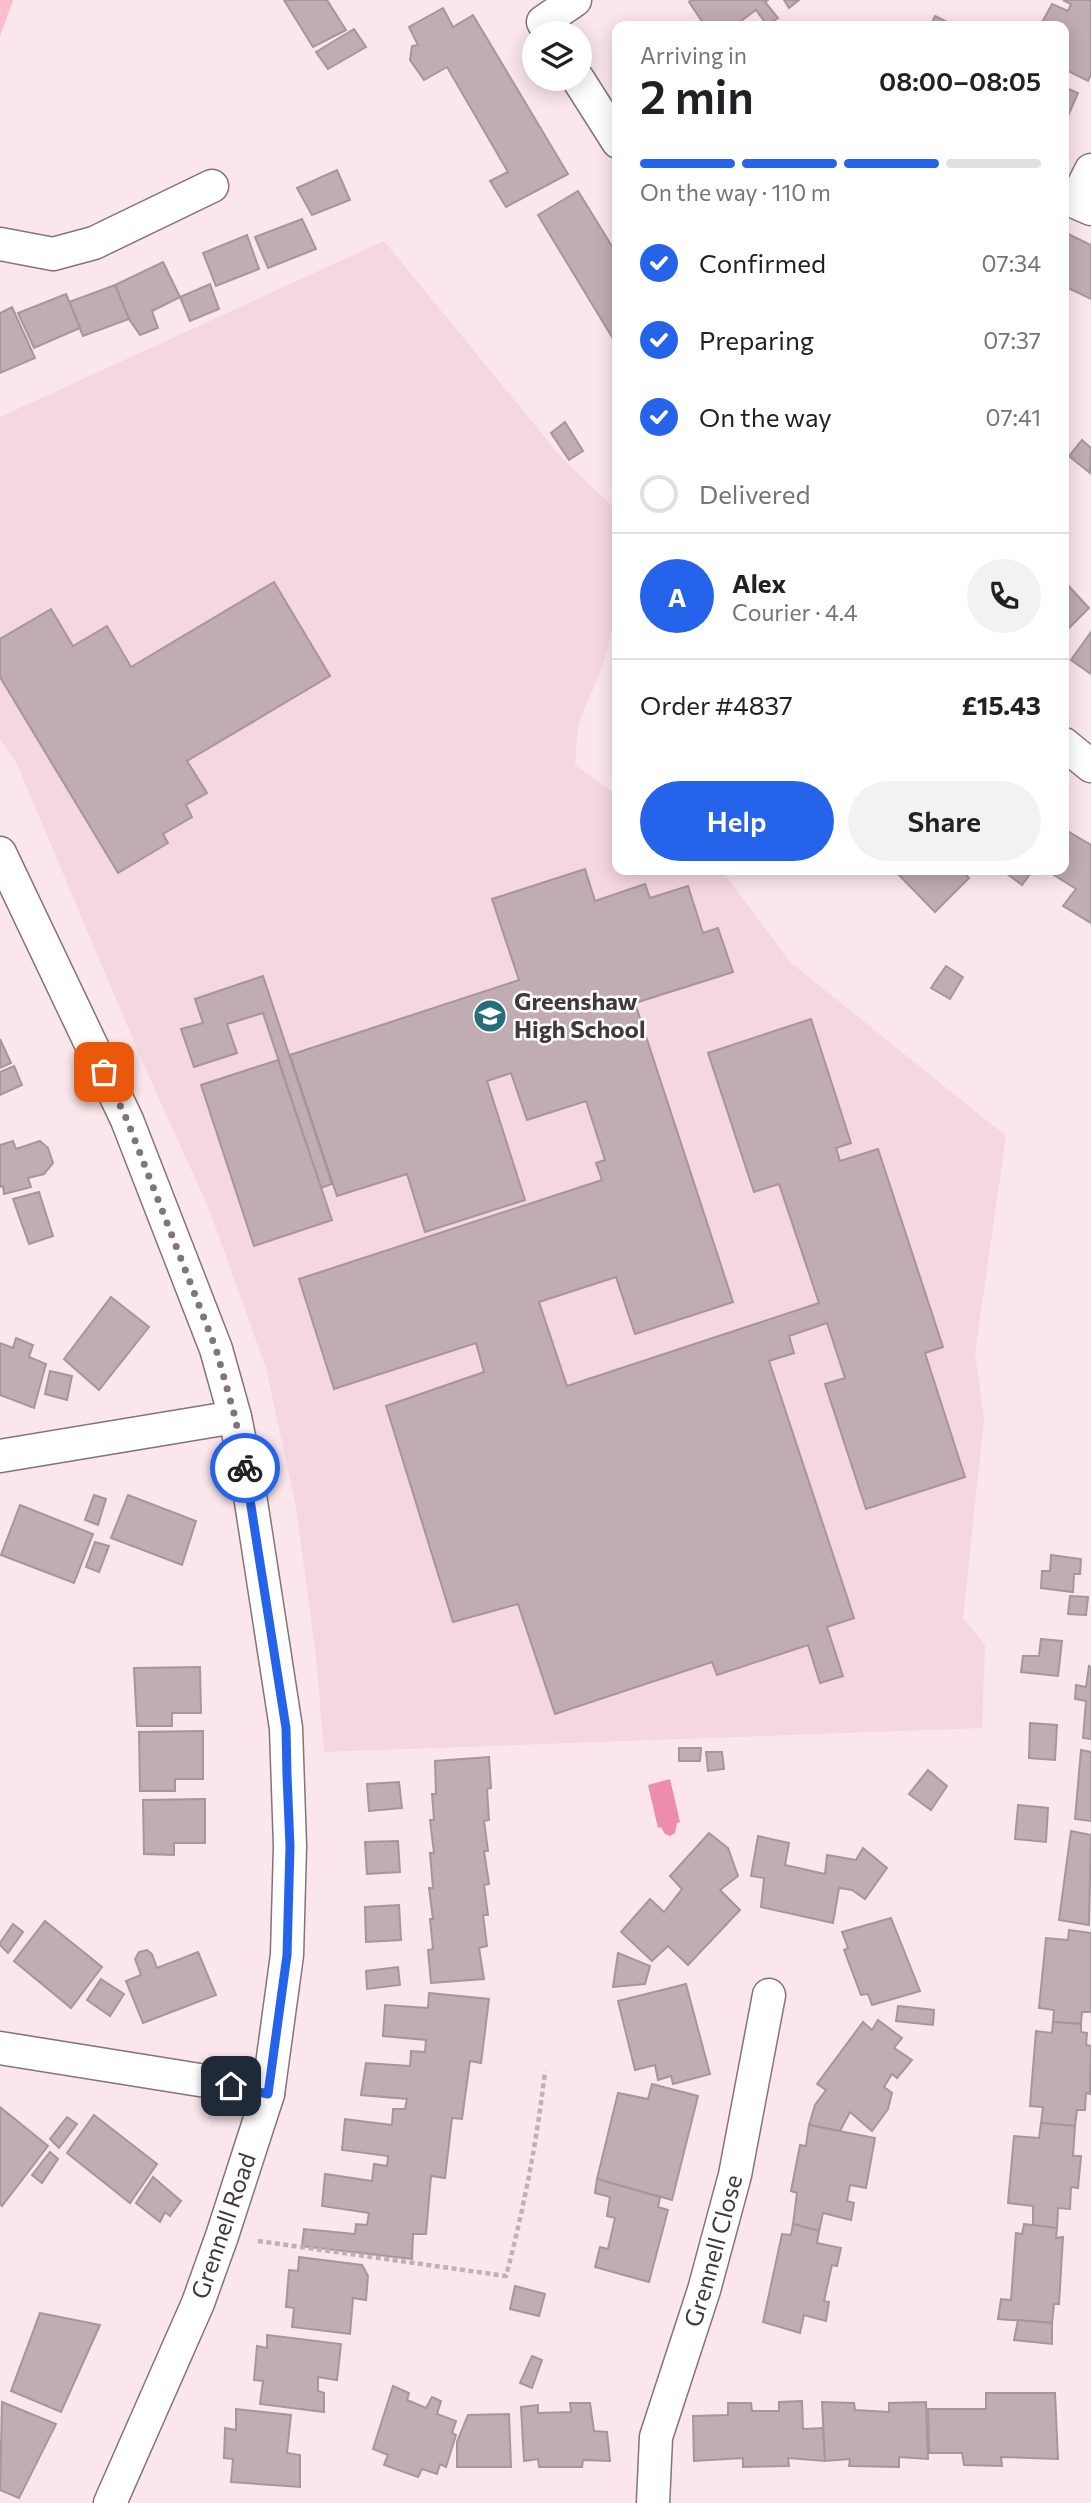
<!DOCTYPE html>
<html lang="en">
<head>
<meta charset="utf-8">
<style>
	:root { --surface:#fff; --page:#f2f2f2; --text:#202124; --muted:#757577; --line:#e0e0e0; --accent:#2563eb }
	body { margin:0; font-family:Commissioner,sans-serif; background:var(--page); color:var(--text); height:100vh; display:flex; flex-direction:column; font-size:26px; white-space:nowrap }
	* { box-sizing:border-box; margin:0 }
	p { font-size:23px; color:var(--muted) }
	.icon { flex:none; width:38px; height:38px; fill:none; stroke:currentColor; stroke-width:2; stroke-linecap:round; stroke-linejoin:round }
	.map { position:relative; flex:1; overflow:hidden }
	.drawer { position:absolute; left:612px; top:21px; width:457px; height:854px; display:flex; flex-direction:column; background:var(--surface); border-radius:14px; box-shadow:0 4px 18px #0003 }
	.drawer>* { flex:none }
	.controls { position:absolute; left:522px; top:21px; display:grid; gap:14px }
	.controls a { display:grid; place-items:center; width:70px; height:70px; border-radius:50%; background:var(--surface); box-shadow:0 4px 18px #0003; font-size:35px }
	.pin { position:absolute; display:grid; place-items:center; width:60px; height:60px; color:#fff; margin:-30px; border-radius:14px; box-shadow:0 4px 10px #0006 }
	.courier { position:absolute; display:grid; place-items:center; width:70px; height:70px; margin:-35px; border:5px solid #2563eb; border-radius:50%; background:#fff; color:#222; box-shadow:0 2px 9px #0007 }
	.head em { font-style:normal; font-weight:600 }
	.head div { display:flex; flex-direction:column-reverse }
	.head { display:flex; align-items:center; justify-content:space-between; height:119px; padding:0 28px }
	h1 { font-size:46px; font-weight:600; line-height:52px }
	.bar { display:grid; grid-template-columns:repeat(4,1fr); gap:10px 7px; align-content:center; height:84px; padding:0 28px }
	.bar i { height:9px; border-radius:5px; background:var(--line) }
	.bar .on { background:var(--accent) }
	.bar p { grid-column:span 4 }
	.line { display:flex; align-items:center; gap:18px; padding:0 28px; border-top:2px solid var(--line) }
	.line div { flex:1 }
	.round { display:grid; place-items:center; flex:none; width:74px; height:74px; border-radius:37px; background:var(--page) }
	ol { padding:0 28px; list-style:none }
	li { display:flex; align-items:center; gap:21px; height:77px }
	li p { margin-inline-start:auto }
	li .icon { padding:7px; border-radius:50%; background:var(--accent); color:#fff; stroke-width:4 }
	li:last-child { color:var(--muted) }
	li i { width:38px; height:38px; border:4px solid var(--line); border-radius:50% }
	.button { display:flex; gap:14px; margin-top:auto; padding:14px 28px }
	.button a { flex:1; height:80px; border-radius:42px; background:var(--accent); color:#fff; font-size:28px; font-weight:600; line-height:80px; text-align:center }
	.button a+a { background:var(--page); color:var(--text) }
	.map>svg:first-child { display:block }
</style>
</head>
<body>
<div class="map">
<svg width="1091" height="2503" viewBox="0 0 1091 2503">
	<rect width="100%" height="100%" fill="#fbe6eb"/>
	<path fill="#f5d7df" d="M384,241l177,216 57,55v92l-15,61 -25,60 -3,40 43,31v74h99l8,5 65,87 216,174 -31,217 9,66 -21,199 22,27 -3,83 -658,24 -8,-96 -20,-149 -30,-139 -57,-159 -63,-139 -130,-308 -16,-23v-322z"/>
	<path fill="#f9bece" d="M0,0h13l-13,36z"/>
	<path fill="#ee8dab" d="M670,1779l10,43 -3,1 -2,10 -5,3 -5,-2 -4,-7 -3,1 -10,-43z"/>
	<g fill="#c0acb1" stroke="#a89499" stroke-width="2">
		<path d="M284,0h43l19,30 -33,17z"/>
		<path d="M691,0h77l-3,2 13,16 -11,7 -11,-15 -22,16h-29l-16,-24z"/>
		<path d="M784,0h15l-10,8z"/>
		<path d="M1063,0h28v74l-3,7 -24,-12v-43h-24l12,-22 16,7 3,-7z"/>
		<path d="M443,8l10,19 20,-12 95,159 -62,33 -16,-26 18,-9 -61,-105 -23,13 -14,-20 2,-14 6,-1 -9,-18z"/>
		<path d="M935,16l20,10h-25z"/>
		<path d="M354,29l12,18 -38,22 -12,-17z"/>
		<path d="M1064,87l14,6 -14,32z"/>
		<path d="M337,170l13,30 -38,15 -15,-27z"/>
		<path d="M578,191l40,65v91l-80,-132z"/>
		<path d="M302,219l14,30 -48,19 -13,-31z"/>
		<path d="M1064,232l27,13v54l-27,-13z"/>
		<path d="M247,235l12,34 -43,17 -13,-33z"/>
		<path d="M163,262l17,35 -28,14 6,17 -18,7 -11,-16 -14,-34z"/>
		<path d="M210,284l9,25 -29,12 -10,-24z"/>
		<path d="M115,285l14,34 -46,17 -14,-34z"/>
		<path d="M66,294l14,34 -46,20 -16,-35z"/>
		<path d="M12,307l23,51 -35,15v-60z"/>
		<path d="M565,422l18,29 -14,9 -18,-27z"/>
		<path d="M1082,440l9,8 -1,25 -21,-17z"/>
		<path d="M1064,581l25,27 -25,25z"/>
		<path d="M274,582l56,94 -143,85 20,32 -21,12 6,12 -29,17 5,9 -50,30 -118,-196v-38l51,-30 22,37 34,-20 24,41z"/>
		<path d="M1091,632v42l-20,-14z"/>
		<path d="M1064,829l27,16v78l-28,-17 13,-17 -30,-19h18z"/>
		<path d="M585,869l10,32 50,-17 5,14 38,-12 15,47 15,-5 15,44 -98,31 98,299 -98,32 -19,-57 -77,25 28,84 252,-83 -40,-119 -25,8 -46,-139 103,-34 40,124 -15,5 4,13 38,-12 65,198 -18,6 40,124 -99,32 -41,-125 20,-6 -18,-55 -38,13 5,17 -25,8 85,257 -27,9 16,49 -23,7 -12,-38 -91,30 -5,-13 -157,52 -37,-110 -65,18 -67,-216 98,-34 -8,-29 -142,46 -35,-110 303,-99 -6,-17 9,-3 -19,-59 -59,19 -16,-47 -24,8 38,119 -100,32 -18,-58 -70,22 -47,-141 229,-75 -27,-81z"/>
		<path d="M894,870h68l7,8 -34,34z"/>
		<path d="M1002,870h31l-11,15z"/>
		<path d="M946,966l17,11 -13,22 -19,-11z"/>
		<path d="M263,976l69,208 -11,4 -58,-175 -36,11 10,29 -43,14 -13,-38 22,-6 -8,-24z"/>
		<path d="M0,1039l11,24 -11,5z"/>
		<path d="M278,1060l54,160 -78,26 -53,-161z"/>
		<path d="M14,1066l8,19 -22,10v-23z"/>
		<path d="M13,1141l3,8 24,-8 8,7 5,15 -9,11 -16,4 3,9 -27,7 -1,-8 -3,1v-42z"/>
		<path d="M39,1192l14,44 -24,8 -16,-45z"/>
		<path d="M111,1297l38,30 -50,63 -35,-31z"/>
		<path d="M16,1338l17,7 -4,12 17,7 -12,44 -34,-13v-52l13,5z"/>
		<path d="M50,1371l22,5 -5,24 -22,-6z"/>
		<path d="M94,1495l12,4 -8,26 -13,-5z"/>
		<path d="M128,1495l68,26 -14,44 -71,-27z"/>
		<path d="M20,1505l73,29 -19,49 -73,-28z"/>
		<path d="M95,1542l14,4 -10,26 -13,-5z"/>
		<path d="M1051,1555l30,4 -1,15h-6l-1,18 -32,-4 1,-17h8z"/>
		<path d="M1070,1596l18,1 -2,18 -18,-1z"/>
		<path d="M1041,1639l21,2 -4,35 -37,-4 2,-16h16z"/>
		<path d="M1089,1666l2,1v72l-8,-1 3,-37 -11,-2 1,-14 10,2z"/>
		<path d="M200,1667l1,46h-29v13h-35l-3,-58z"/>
		<path d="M1030,1723l27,2 -2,35 -26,-2z"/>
		<path d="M203,1731v48h-28v12h-35l-1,-59z"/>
		<path d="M679,1748h22l-1,13h-21z"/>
		<path d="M1081,1750l10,2v69l-16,-2z"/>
		<path d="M706,1752h16l2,17 -16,2z"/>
		<path d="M489,1757l2,31 -4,1 2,31 -5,1 4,30h-4l5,33 -5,1 4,30h-5l4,31 -8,2 5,31 -53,4 -3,-33 5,-1 -3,-30h3l-4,-31h4l-3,-35h4l-4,-33h4l-2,-26h4l-1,-33z"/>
		<path d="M928,1770l19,16 -16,24 -22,-16z"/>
		<path d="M399,1782l3,26 -33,3 -2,-27z"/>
		<path d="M205,1799v44h-31v12l-30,-1 -1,-54z"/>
		<path d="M1018,1805l30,3 -2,34 -31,-3z"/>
		<path d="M1071,1831l20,4 -2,90 -30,-5z"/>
		<path d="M709,1833l19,15 10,28 -18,14 20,20 -52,55 -20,-19 -16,15 -31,-29 29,-33 14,13 18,-23 -12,-13z"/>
		<path d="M758,1836l31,7 -4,22 40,9 2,-19 29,5 7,-12 24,20 -22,31 -13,-9 -13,-2 -6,35 -72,-16 3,-29 -13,-2z"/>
		<path d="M398,1841l2,31 -33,2 -2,-32z"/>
		<path d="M399,1905l2,35 -35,2 -1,-35z"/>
		<path d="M891,1918l29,73 -48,14 -4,-11 -7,1 -17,-45 4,-2 -6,-16z"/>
		<path d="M45,1921l57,46 -31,41 -57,-47z"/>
		<path d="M13,1924l10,8 -15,21 -8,-8v-2z"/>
		<path d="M1069,1930l22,3v79h-9l-1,12 -28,-2 1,-12 -15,-2 7,-70 22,2z"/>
		<path d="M147,1950l5,4 5,14 41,-16 18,43 -73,28 -17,-42 15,-6 -6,-16 4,-7z"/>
		<path d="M618,1953l32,13 -5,18 -32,3z"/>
		<path d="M398,1967l2,18 -33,4 -1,-18z"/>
		<path d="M101,1979l23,15 -14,22 -23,-16z"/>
		<path d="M686,1984l24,90 -37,10 -2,-8 -13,4 -3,-15 -20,5 -17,-69z"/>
		<path d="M429,1993l60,6 -8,64 -11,-2 -8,58 -10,-1 -7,60 -14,-2 -5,58h-13l-1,25 -110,-13 2,-17 51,5 1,-10 11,1 2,-12 -47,-7 3,-32 47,7 2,-17 13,2 1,-10 -46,-6 3,-31 47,6 1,-16h12l2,-10 -46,-4 5,-32 44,3 1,-15 14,1 1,-12 -43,-4 2,-31 43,3z"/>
		<path d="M898,2006l36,4 -1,15 -37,-4z"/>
		<path d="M878,2020l24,18 -8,10 18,12 -15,18 -5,-4 -8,13 8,6 -4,16 -16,22 -22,-19 -10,19 -31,-6 6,-20 11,-15 -9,-6 46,-62 9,8z"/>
		<path d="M1053,2022l28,2v8l6,1 -1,12 5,1 -1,48 -4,-1 -1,17h-8l-2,16 -34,-3 2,-16 -13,-1 6,-75 16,2z"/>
		<path d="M652,2084l46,12 -26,104 -75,-21 21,-86 30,6z"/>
		<path d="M0,2107l48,39 -46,60 -2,-2z"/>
		<path d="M94,2115l63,49 -27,39 -63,-50z"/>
		<path d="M67,2117l10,7 -18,24 -9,-9z"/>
		<path d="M1041,2123l34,3 -2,30h8l-3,32 -7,-1 -1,22 -12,-1 -1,20 -24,-3v-19l-25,-3 6,-67 25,2z"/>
		<path d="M809,2125l66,13 -9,50 -16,-3 -3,16 7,2 -3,17 -28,-7 -4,18 -26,-7 4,-31 -6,-2 9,-46 6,1z"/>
		<path d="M50,2152l8,7 -16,24 -10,-8z"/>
		<path d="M153,2177l28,24 -11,15 -5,-4 -5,10 -24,-19z"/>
		<path d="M597,2179l63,18 -2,10 10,3 -19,72 -54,-15 5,-20 8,2 7,-31 -8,-2 3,-19 -15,-4z"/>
		<path d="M793,2224l26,7 -2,12 24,5 -4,18 -5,-1 -8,36 5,1 -3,19 -22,-6 -4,18 -37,-11 19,-88 9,1z"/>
		<path d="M1024,2224l33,4 -1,10 7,-1 -4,67h-5l-2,19 -54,-4 3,-20 10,1 5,-67 6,1z"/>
		<path d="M299,2257l63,8 6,11 -2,24 -13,-2 -3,36 -58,-7 2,-19 -8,-1 3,-37 9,1z"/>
		<path d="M515,2286l30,8 -6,22 -29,-7z"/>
		<path d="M40,2313l60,12 -39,87 -50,-21z"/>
		<path d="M1018,2320l34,3v21l-38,-4z"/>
		<path d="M267,2335l74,9 -4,36 -19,-3v14l6,2v19l-64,-8 3,-23 -9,-1 3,-34 10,2z"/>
		<path d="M532,2356l10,4 -10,28 -12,-5z"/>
		<path d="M393,2386l16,7 -2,7 19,8 6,-11 9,4 -4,13 19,7 -4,12 4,2 -10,32 -6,-3 -3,10 -15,-5 -4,8 -34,-12 4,-10 -15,-6z"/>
		<path d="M986,2393h69l3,66 -57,-2 1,9 -38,-1 -2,-12h-33l-1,-44h58z"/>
		<path d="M802,2401l1,28 20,-1 2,33 -37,-3 1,8 -46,1v-9l-49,3 -1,-45 35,-1v-12h23l1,8h27v-9z"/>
		<path d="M2,2402l54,22 -37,74 -19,-8z"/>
		<path d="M822,2402l32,1 1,7 34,2v-9l37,-1 2,57 -29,-2v10l-50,-1 1,-7 -25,2z"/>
		<path d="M570,2403h20l4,28 13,1 3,29 -27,-1 -1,7h-43l-1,-8 -14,2 -3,-54 17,-2v8l33,-1z"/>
		<path d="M236,2409l55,6 -4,38 13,2v32l-69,-5 2,-23 -9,-1 1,-30 11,2z"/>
		<path d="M509,2414l2,53h-54v-25l11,-27z"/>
	</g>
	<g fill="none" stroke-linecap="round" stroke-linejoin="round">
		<defs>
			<g id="minor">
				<path d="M550,33l-7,-11 32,-22"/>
				<path d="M578,79l40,63"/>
				<path d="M1091,170l-16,32 16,7"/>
				<path d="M0,244l53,10 41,-11 118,-57"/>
				<path d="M1064,744l27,22"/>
				<path d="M0,853l127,267 89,229 19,68 12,59 39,252 4,118 -3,109 -19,139 -46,142 -24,67 -88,200"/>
				<path d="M0,1456l235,-39"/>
				<path d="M0,2048l212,34 56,12"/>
				<path id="s1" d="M653,2503l3,-66 48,-147 31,-115 34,-180"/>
			</g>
		</defs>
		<use href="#minor" stroke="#867377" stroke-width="35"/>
		<path stroke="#c0b0b4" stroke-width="4.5" stroke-dasharray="5 3.5" stroke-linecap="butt" d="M258,2241l248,35c18,-68 31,-135 39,-205"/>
		<use href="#minor" stroke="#fff" stroke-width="32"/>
	</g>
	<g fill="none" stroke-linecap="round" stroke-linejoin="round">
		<path stroke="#817578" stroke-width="7" stroke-dasharray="0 12.6" d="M104,1072l23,48 89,229 19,68 10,51"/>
		<path stroke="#2563eb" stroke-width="9" d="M231,2086l37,8 19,-139 3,-109 -3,-71 -1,-47 -41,-260"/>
	</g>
	<defs>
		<symbol id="school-disc" viewBox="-11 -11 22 22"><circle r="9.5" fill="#266e7a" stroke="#fff"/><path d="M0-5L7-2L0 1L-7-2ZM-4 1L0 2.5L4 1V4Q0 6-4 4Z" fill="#fff"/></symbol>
	</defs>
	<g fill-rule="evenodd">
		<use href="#school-disc" x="471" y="997" width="38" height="38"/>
	</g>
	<g text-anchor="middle" stroke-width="5" stroke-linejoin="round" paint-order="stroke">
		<g font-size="24" font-weight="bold" fill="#40383a" stroke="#fff" text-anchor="start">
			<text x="514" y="1010">Greenshaw<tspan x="514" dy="28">High School</tspan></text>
		</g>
		<g font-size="24" fill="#40383a" stroke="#fff">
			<text transform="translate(224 2226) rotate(-71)" y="8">Grennell Road</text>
			<text dy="8" stroke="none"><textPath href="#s1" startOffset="261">Grennell Close</textPath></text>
		</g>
	</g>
</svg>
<div class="controls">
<a><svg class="icon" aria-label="layers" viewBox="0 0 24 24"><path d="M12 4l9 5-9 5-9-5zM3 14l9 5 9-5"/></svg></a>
</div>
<div class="pin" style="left:104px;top:1072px;background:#ea580c"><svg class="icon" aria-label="bag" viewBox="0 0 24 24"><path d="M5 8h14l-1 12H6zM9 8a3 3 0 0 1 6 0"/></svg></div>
<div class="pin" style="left:231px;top:2086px;background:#1f2937"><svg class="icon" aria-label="home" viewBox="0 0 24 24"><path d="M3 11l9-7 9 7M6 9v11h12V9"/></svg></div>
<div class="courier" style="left:245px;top:1468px"><svg class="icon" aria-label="bike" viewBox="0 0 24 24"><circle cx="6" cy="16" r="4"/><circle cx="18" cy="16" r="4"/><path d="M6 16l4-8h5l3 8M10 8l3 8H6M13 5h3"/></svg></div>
<section class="drawer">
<div class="head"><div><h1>2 min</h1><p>Arriving in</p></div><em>08:00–08:05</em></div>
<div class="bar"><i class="on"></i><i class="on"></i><i class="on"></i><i></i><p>On the way · 110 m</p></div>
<ol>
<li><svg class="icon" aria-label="check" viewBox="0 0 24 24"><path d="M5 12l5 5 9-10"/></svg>Confirmed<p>07:34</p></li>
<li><svg class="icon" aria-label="check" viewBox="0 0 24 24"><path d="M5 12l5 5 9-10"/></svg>Preparing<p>07:37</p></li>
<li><svg class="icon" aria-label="check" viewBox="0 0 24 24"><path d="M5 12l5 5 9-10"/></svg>On the way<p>07:41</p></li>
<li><i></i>Delivered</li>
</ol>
<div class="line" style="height:126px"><b class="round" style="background:var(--accent);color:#fff">A</b><div><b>Alex</b><p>Courier · 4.4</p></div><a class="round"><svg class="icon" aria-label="phone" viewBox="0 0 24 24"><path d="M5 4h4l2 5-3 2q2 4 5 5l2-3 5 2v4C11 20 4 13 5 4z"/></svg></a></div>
<div class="line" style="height:91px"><div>Order #4837</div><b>£15.43</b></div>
<div class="button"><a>Help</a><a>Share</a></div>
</section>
</div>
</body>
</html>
